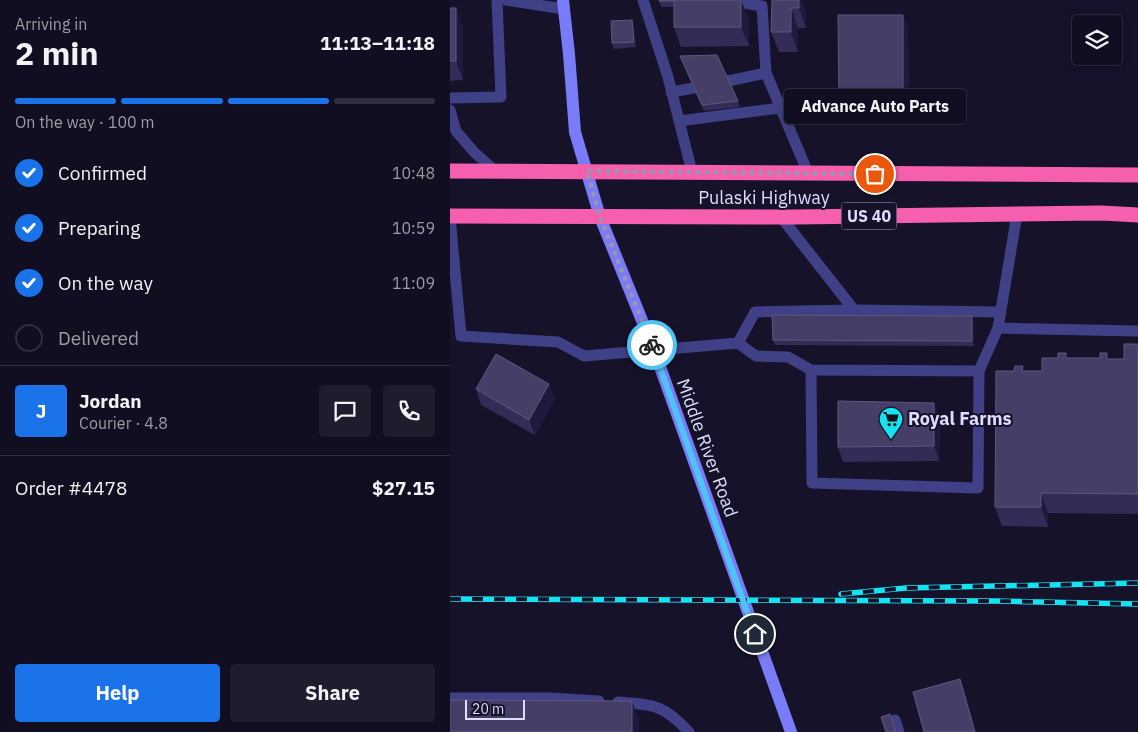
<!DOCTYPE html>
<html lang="en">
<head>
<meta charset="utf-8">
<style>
	:root { --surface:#100e20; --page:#1e1c2d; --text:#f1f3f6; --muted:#9c9ca5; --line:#302e3e; --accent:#1a73e8 }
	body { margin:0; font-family:"IBM Plex Sans",sans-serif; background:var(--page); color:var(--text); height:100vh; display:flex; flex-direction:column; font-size:19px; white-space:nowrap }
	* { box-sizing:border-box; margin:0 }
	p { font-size:16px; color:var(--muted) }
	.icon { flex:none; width:28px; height:28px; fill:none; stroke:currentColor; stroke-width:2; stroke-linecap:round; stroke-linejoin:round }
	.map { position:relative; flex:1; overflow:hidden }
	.drawer { display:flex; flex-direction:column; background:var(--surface); width:450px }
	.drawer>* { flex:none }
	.controls { position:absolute; left:622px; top:15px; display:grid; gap:10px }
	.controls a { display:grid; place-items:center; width:50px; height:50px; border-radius:5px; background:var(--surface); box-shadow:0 2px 8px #0003,0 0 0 1px var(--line); font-size:25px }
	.scale { position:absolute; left:15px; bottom:12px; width:60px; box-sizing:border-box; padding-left:5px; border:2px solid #dfddfd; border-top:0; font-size:14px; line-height:18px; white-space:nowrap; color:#dfddfd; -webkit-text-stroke:4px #15122a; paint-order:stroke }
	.pin { position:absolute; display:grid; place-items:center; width:42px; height:42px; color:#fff; margin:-21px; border:2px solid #fff; border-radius:50%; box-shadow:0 1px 5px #0007 }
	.courier { position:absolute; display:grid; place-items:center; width:50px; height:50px; margin:-25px; border:4px solid #4fc3f7; border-radius:50%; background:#fff; color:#222; box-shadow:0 1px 6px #0007 }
	.bubble { position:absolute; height:35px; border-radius:5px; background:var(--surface); box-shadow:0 2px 8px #0003,0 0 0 1px var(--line); font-size:16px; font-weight:800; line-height:35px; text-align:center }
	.headline em { font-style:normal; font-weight:800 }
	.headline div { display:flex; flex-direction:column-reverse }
	.headline { display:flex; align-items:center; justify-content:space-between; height:85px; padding:0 15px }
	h1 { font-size:32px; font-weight:800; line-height:38px }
	.bar { display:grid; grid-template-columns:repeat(4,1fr); gap:8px 5px; align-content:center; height:60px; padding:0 15px }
	.bar i { height:6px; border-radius:4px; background:var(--line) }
	.bar .current { background:var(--accent) }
	.bar p { grid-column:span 4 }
	.line { display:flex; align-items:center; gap:12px; padding:0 15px; border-top:1px solid var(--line) }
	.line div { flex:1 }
	.round { display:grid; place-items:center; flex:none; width:52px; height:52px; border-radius:5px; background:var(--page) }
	ol { padding:0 15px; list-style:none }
	li { display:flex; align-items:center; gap:15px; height:55px }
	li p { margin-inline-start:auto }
	li .icon { padding:5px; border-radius:50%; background:var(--accent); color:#fff; stroke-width:4 }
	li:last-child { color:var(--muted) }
	li i { width:28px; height:28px; border:2px solid var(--line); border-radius:50% }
	.button { display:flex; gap:10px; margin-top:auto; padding:10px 15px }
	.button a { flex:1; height:58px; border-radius:5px; background:var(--accent); color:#fff; font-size:20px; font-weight:800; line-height:58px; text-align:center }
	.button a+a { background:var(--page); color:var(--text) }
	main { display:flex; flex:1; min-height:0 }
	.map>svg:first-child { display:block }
</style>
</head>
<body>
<main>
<section class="drawer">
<div class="headline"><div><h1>2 min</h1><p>Arriving in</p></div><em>11:13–11:18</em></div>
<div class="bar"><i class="current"></i><i class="current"></i><i class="current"></i><i></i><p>On the way · 100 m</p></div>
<ol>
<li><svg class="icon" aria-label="check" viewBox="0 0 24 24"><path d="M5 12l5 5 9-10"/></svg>Confirmed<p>10:48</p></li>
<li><svg class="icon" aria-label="check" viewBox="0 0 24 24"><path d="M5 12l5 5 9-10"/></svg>Preparing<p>10:59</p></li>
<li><svg class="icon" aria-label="check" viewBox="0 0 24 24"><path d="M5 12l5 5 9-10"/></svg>On the way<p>11:09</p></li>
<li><i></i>Delivered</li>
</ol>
<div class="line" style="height:90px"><b class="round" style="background:var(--accent);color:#fff">J</b><div><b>Jordan</b><p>Courier · 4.8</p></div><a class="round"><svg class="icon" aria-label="chat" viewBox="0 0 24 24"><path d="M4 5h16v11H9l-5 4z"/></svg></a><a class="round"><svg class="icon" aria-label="phone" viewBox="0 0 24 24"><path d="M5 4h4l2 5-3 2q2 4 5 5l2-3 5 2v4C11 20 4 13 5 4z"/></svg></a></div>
<div class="line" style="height:65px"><div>Order #4478</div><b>$27.15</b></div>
<div class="button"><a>Help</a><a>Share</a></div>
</section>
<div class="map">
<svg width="688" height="732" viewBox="0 0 688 732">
	<rect width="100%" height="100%" fill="#15122a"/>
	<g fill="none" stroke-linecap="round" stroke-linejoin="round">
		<g stroke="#404086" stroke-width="11">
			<path d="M56,0l58,9"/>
			<path d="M193,0l25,77 24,95"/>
			<path d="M275,0l37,6 4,67 42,100"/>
			<path d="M278,81l38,-8"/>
			<path d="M221,92l23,-4"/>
			<path d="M0,98l51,-1 -4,-97"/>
			<path d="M0,110l6,21 18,21 21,19"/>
			<path d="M229,121l101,-13"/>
			<path d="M0,217l11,119 97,6 26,14 154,-13 18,13 32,1 23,13 168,1"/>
			<path d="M331,217l73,93"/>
			<path d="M548,328l140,3"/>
			<path d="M288,343l17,-31 99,-2 146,2"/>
			<path d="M361,370l1,113 166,5 1,-117 19,-43 19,-114"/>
			<path d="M0,698h101l48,3"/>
			<path d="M168,702c36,3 45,2 71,30"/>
			<path d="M445,720l4,12"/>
		</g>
		<path stroke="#7a7bf7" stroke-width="12" d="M113,0l6,54 6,78 25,85 54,133 137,382"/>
		<g stroke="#f65fad" stroke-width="15">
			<path d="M0,171l688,4"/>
			<path d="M0,216l346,1 306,-4 36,2"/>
		</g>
		<defs>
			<g id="rail">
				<path d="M391,594l65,-6 232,-5"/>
				<path d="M0,599l544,2 144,3"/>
			</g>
		</defs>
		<use href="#rail" stroke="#14e4f2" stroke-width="5.5"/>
		<use href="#rail" stroke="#15122a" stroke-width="4" stroke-dasharray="11" stroke-linecap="butt"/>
	</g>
	<g fill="#332c57">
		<path d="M291,0l8,20v26l-68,1 -7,-20v-20h-13l-2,-6z"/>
		<path d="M322,0h29l5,13v15h-8v24h-19l-8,-20z"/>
		<path d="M0,8h6l7,20v52l-13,1z"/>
		<path d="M453,15l5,15 1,85 -64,1 -6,-16z"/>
		<path d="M182,20l2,5 2,22 -22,2 -2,-6z"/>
		<path d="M230,56l58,45 2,6 -36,4z"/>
		<path d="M524,321v25l-199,-1 -2,-5z"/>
		<path d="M688,344v170l-90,-1v14l-46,-1 -7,-19 29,-136h18l26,-13 56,1z"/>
		<path d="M26,389l79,10 -20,36 -54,-30z"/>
		<path d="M490,418l-1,43 -96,1 -5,-15z"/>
	</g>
	<g fill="#1f1a3d">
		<path d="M291,0l8,20v26l-8,-19z"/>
		<path d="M349,0h2l5,13v15l-7,-20z"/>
		<path d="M6,8l7,20v52l-7,-19z"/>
		<path d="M341,8l7,20v24l-7,-20z"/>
		<path d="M453,15l5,15 1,85 -6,-15z"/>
		<path d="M182,20l2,5 2,22 -2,-5z"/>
		<path d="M522,316l2,5v25l-2,-5z"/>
		<path d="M99,384l6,15 -20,36 -6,-15z"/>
		<path d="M484,403l6,15 -1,43 -5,-15z"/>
		<path d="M591,493l7,20v14l-7,-20z"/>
		<path d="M510,679l7,20 9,33h-1z"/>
		<path d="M182,701l7,19v12h-7z"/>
	</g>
	<g fill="#453f68" stroke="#5e5880">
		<path d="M209,0h22h-7v1h-15z"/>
		<rect x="224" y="0" width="67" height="27"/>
		<path d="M322,0h27v8h-8v24h-20z"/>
		<rect x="0" y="8" width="6" height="53"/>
		<path d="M388,15h65v85h-64z"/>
		<path d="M182,20l2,22 -22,1 -1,-22z"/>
		<path d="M267,55l21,46 -36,4 -22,-49z"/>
		<path d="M322,315l200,1v25l-199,-1z"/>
		<path d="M674,344h14v150l-97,-1v14h-46l1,-136h18l1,-5h8l-1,5h20v-13h16v-5h8v5h34v-5h7v6h17z"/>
		<path d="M46,354l53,30 -20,36 -53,-31z"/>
		<path d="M388,401l96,2v43l-96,1z"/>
		<path d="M510,679l15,53h-51l-11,-40z"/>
		<path d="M0,700l182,1v31h-182z"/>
		<path d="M440,714l6,18h-10l-5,-15z"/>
	</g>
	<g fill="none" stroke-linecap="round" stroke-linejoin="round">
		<path stroke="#9896b3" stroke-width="5" stroke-dasharray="0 9" d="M202,345l-52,-128 -13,-46 288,3"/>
		<path stroke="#4fc3f7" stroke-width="6" d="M202,345l103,289"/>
	</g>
	<defs>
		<symbol id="supermarket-pin" viewBox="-11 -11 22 30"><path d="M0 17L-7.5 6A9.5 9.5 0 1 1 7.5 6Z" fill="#14e4f2" stroke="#15122a"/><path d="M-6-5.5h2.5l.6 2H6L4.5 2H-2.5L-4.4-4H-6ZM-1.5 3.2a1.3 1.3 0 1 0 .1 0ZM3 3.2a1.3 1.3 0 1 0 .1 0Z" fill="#111"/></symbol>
	</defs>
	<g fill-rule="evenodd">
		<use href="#supermarket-pin" x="427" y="405" width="28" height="38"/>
	</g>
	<g text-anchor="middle" stroke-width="4" stroke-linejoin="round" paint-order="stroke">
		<rect fill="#15122a" stroke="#a2a0be" stroke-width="1" x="391.5" y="202.5" width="55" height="27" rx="4"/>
		<g font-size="16" font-weight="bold" fill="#dfddfd">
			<text x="419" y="222">US 40</text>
		</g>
		<g font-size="18" fill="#dfddfd" stroke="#15122a">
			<text x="314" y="204">Pulaski Highway</text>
			<text transform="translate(257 448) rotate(70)" y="6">Middle River Road</text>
		</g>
		<g font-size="18" font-weight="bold" fill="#dfddfd" stroke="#15122a" text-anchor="start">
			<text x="458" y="425">Royal Farms</text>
		</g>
	</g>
</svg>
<div class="controls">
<a><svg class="icon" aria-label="layers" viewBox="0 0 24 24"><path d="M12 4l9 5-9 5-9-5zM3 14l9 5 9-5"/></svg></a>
</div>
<div class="scale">20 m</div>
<div class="pin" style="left:425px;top:174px;background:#ea580c"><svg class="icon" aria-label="bag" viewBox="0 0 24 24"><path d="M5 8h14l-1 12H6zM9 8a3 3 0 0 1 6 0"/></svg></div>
<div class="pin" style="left:305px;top:634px;background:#1f2937"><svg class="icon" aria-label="home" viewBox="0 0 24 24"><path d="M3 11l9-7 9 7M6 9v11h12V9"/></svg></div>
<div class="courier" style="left:202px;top:345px"><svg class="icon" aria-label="bike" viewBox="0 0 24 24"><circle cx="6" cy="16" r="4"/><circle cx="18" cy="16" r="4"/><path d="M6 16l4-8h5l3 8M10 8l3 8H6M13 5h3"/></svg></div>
<div class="bubble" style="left:334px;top:89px;width:182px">Advance Auto Parts</div>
</div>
</main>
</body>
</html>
